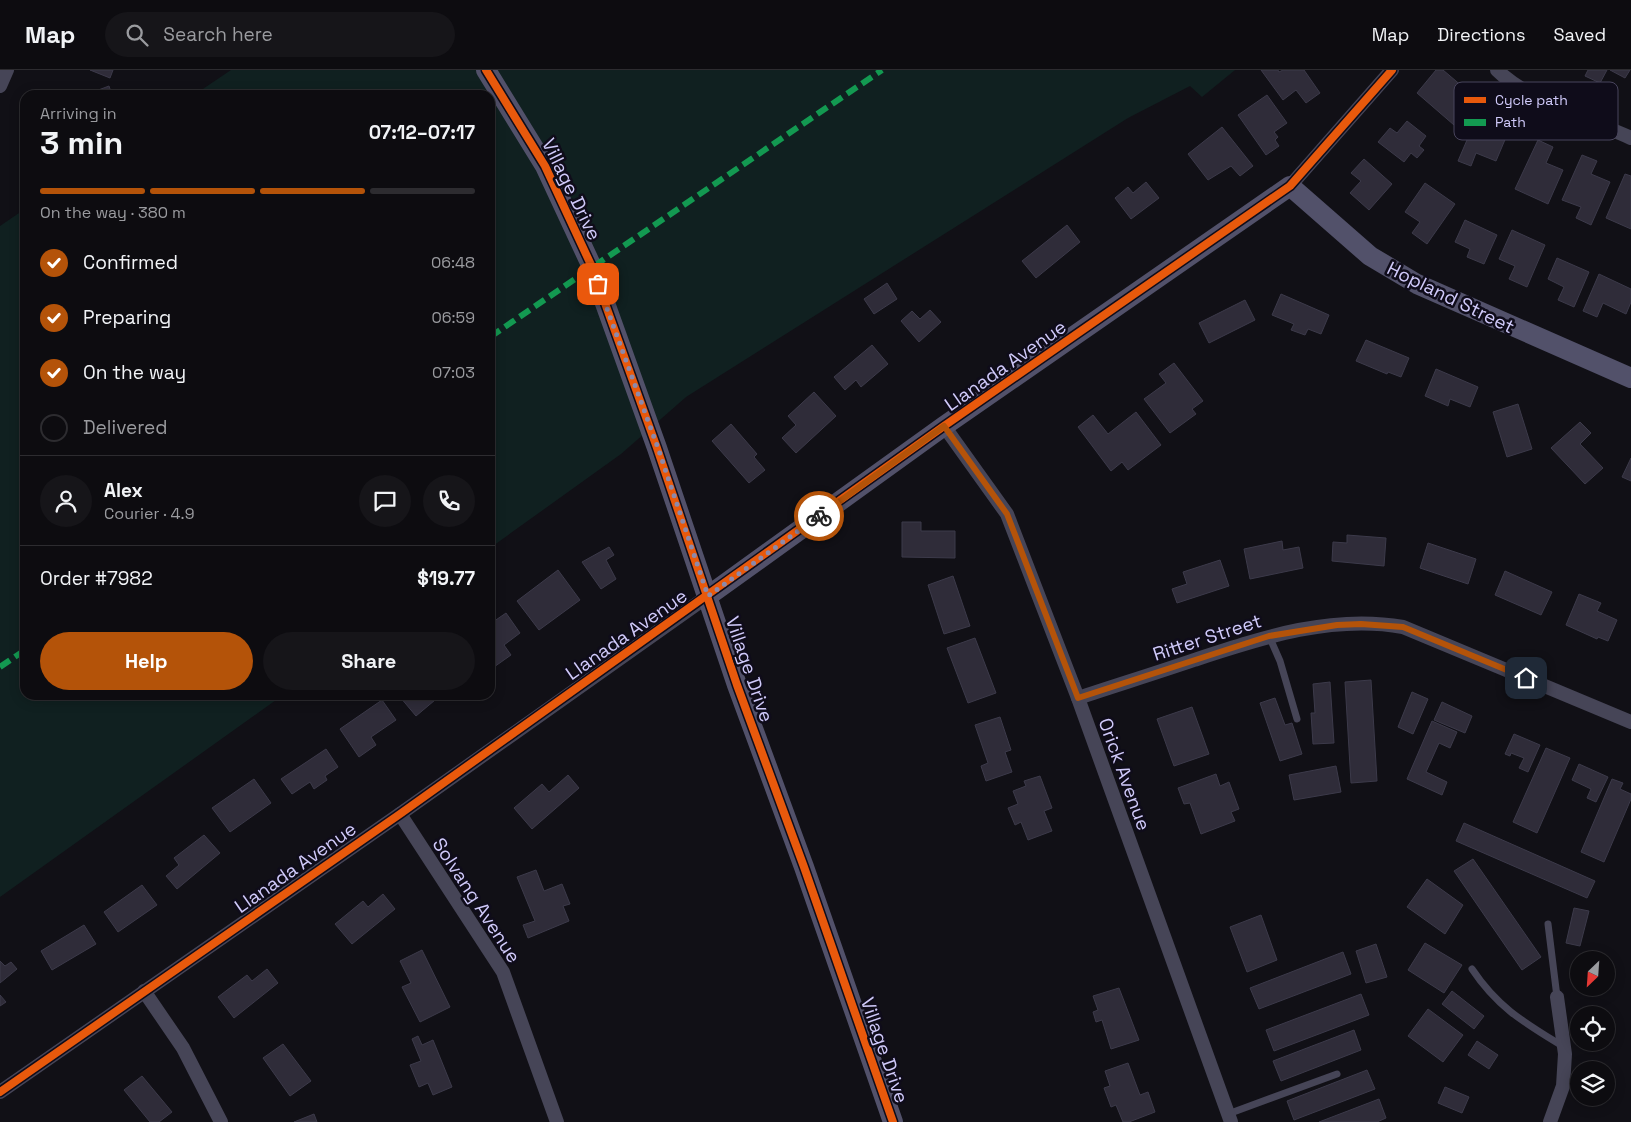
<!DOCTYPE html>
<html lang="en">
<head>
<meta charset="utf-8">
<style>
	:root { --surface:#0d0c10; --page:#161519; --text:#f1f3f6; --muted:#9a9b9f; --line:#2d2c30; --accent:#b45309 }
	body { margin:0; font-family:"Space Grotesk",sans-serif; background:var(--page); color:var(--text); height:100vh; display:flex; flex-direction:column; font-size:19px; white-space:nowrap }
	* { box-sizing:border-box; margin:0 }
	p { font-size:16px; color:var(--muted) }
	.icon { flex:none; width:28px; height:28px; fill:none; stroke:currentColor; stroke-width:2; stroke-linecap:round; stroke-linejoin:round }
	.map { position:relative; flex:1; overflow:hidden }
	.side { position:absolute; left:20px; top:20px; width:475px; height:610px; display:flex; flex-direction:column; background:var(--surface); border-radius:15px; box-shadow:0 2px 12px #0003,0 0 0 1px var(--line) }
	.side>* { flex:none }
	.needle { width:32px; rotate:205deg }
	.fabs { position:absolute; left:1570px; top:881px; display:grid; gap:10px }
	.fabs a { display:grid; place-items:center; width:45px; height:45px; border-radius:50%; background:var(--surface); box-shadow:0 2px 12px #0003,0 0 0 1px var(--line); font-size:25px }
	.pin { position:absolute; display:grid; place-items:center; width:42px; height:42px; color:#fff; margin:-21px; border-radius:10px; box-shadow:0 2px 8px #0006 }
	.courier { position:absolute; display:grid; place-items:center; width:50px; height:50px; margin:-25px; border:4px solid #b45309; border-radius:50%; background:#fff; color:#222; box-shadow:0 1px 6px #0007 }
	.headline em { font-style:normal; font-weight:800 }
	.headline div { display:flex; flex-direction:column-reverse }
	.headline { display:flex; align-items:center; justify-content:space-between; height:85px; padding:0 20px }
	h1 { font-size:32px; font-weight:800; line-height:38px }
	.bar { display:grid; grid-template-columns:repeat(4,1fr); gap:8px 5px; align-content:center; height:60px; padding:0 20px }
	.bar i { height:6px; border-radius:4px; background:var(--line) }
	.bar .on { background:var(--accent) }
	.bar p { grid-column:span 4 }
	.line { display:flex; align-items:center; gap:12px; padding:0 20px; border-top:1px solid var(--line) }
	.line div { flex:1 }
	.round { display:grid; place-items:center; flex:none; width:52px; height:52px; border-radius:26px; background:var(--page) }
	ol { padding:0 20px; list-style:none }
	li { display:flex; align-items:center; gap:15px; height:55px }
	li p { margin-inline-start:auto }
	li .icon { padding:5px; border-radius:50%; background:var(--accent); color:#fff; stroke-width:4 }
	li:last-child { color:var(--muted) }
	li i { width:28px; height:28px; border:2px solid var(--line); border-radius:50% }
	.cta { display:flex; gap:10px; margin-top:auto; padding:10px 20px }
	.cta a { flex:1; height:58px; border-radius:30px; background:var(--accent); color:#fff; font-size:20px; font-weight:800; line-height:58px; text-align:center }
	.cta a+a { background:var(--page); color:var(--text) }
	header { display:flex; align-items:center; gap:30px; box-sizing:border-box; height:70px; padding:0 25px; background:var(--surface); border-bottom:1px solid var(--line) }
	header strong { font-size:24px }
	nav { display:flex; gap:28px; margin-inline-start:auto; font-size:18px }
	.search { width:350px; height:45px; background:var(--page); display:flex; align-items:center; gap:12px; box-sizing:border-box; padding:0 18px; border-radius:28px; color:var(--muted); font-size:19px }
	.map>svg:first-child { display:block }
</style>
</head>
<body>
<header>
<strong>Map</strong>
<div class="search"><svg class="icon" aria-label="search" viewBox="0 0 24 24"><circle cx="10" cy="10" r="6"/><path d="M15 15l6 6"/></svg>Search here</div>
<nav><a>Map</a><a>Directions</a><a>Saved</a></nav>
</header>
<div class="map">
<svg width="1631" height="1052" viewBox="0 0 1631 1052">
	<rect width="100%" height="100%" fill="#111016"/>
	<g fill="#102020">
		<path d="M231,0h1004l-33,27 -12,-11 -62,32 -442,279 -65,57 -131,94v-453h-296z"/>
		<path d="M25,139v486h258l-283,202v-671z"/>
	</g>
	<g fill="#2f2c39" stroke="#3c3a4a">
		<path d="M90,0h23l-3,8z"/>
		<path d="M1261,0h17l1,2 4,-2h21l16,23 -14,10 -10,-13 -13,10z"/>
		<path d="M1436,0h7l33,28 -22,27 -37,-32z"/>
		<path d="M1588,0h19l-7,13 -15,-7z"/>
		<path d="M1610,0h20l-5,8z"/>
		<path d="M109,16l3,9h-27z"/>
		<path d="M1267,25l20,28 -13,9 4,5 -3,3 4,6 -13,9 -28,-40z"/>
		<path d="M1495,46l17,7 -16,38 -20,-8 -5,13 -13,-5 15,-35 15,6z"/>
		<path d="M1407,51l19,15 -7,10 5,4 -7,8 -6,-5 -7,9 -26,-20 12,-14 7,5z"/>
		<path d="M1222,57l31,39 -13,10 -9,-10 -23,14 -20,-26z"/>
		<path d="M1538,70l15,7 -7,16 17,7 -15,34 -33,-15z"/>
		<path d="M1582,85l15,6 -6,13 19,8 -19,43 -15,-7 5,-11 -19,-7z"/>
		<path d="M1364,89l28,25 -23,26 -19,-17 11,-12 -10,-8z"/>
		<path d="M1625,104l6,2v53l-25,-11z"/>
		<path d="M1146,112l13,16 -28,21 -16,-21 13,-11 5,6z"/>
		<path d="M1425,113l30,21 -28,40 -15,-11 8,-11 -15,-10z"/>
		<path d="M1465,150l32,15 -13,29 -17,-7 3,-8 -15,-7z"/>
		<path d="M1067,155l13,17 -44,36 -14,-17z"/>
		<path d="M1512,160l33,15 -18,42 -18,-8 6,-13 -16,-7z"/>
		<path d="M1557,188l32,14 -15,35 -16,-7 6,-13 -16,-8z"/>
		<path d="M1599,204l32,15v13l-5,12 -23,-11 -6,14 -14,-6z"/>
		<path d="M887,213l10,16 -23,15 -10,-15z"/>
		<path d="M1281,224l48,21 -8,19 -13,-5 -3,6 -14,-5 3,-6 -22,-9z"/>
		<path d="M1245,230l10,20 -46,23 -10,-20z"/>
		<path d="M930,240l11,12 -22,20 -18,-21 11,-10 8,8z"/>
		<path d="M1366,270l43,18 -8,19 -13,-5 -1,2 -31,-13z"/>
		<path d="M872,275l16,19 -27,23 -5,-7 -11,10 -11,-13z"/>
		<path d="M1174,293l29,38 -11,8 4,5 -26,19 -26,-34 22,-16 -7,-9z"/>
		<path d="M1436,299l42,18 -8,20 -20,-8 -2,7 -23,-10z"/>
		<path d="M814,322l22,24 -40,37 -14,-15 14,-13 -8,-9z"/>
		<path d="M1518,334l14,45 -25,8 -14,-45z"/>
		<path d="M1136,342l25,33 -33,25 -6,-8 -11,9 -33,-44 15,-12 15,19z"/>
		<path d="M1580,352l11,11 -11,11 23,24 -18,16 -34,-36z"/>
		<path d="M731,354l26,30 -3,3 11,13 -16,13 -37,-42z"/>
		<path d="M1631,388v23l-9,-4z"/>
		<path d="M902,452h19v9h34v27l-53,-1z"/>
		<path d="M1347,465l39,3 -2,28 -52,-5 1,-19 14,1z"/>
		<path d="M1282,471l1,9 16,-3 4,21 -53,11 -6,-30z"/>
		<path d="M1428,473l48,16 -8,25 -48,-16z"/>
		<path d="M609,477l5,8 -8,5 10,19 -15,10 -19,-27z"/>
		<path d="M1220,490l9,26 -52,17 -5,-14 15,-5 -4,-12z"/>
		<path d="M558,500l22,30 -41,30 -22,-29z"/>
		<path d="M1505,501l47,21 -11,23 -46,-20z"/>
		<path d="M953,506l17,50 -26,8 -16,-49z"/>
		<path d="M1579,524l22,9 -4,8 20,9 -9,21 -10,-4 -1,2 -31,-14z"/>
		<path d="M506,543l14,20 -16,12 7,10 -17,12 -4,-6v-37z"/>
		<path d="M975,568l21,55 -28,10 -21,-55z"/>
		<path d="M1371,610l6,101 -26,2 -6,-101z"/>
		<path d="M1330,612l4,61 -21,1 -2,-31h4l-2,-29z"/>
		<path d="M1412,622l16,7 -15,35 -15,-7z"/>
		<path d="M403,625h38l-25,21 -16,-19z"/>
		<path d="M1275,628l10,27 7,-2 10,31 -22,7 -20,-58z"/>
		<path d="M382,630l14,20 -25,17 5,8 -17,12 -19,-28z"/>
		<path d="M1442,632l30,14 -7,17 -31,-13z"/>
		<path d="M1192,637l17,47 -35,12 -17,-47z"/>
		<path d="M1000,647l11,33 -6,2 7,20 -26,9 -5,-15 7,-3 -13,-38z"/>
		<path d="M1432,651l25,11 -7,16 -11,-5 -13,29 21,10 -5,13 -35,-16z"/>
		<path d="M1514,664l26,11 -12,27 -9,-4 5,-10 -13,-5 -1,3 -5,-2z"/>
		<path d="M1546,678l24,10 -33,75 -24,-11z"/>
		<path d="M326,679l12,18 -13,9 2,4 -13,9 -4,-7 -18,12 -11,-15z"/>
		<path d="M1579,694l29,13 -12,25 -9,-4 4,-9 -19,-9z"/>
		<path d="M1336,696l5,26 -47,8 -5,-25z"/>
		<path d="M1216,704l4,12 9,-4 10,27 -8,3 4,9 -34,13 -11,-31 -6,1 -6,-16z"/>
		<path d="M568,705l11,13 -47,41 -18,-21 28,-24 7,8z"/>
		<path d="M1040,706l12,32 -8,3 8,20 -24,9 -7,-18 -6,3 -7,-17 10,-4 -5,-13 13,-5 -2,-5z"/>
		<path d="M254,709l17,24 -41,29 -18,-24z"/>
		<path d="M1612,709l11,4 -3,6 11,5v5l-27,63 -23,-10z"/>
		<path d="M1464,753l131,58 -8,17 -131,-57z"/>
		<path d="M204,765l16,18 -43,36 -11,-13 13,-11 -5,-7z"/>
		<path d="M1473,789l68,98 -19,13 -68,-99z"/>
		<path d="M536,800l8,21 18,-7 8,20 -7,2 6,15 -41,17 -5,-13 12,-4 -18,-44z"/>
		<path d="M1427,809l36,26 -18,29 -38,-27z"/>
		<path d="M142,815l15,20 -39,27 -14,-20z"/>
		<path d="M383,824l12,15 -43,35 -17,-20 28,-23 5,6z"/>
		<path d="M1574,838l15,3 -9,35 -14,-3z"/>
		<path d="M1261,845l16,45 -30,12 -17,-45z"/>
		<path d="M84,855l12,19 -44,26 -11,-19z"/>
		<path d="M1425,873l37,22 -18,28 -36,-23z"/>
		<path d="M1376,874l11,33 -21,6 -10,-32z"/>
		<path d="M422,880l28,57 -30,15 -18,-35 9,-4 -11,-22z"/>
		<path d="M1343,882l8,22 -92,35 -9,-21z"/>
		<path d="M0,891l5,5 6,-4 6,7 -17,14z"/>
		<path d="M267,899l11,14 -44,35 -16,-21 29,-22 5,6z"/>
		<path d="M1119,918l20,52 -28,9 -9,-29 -6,2 -3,-10 5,-2 -5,-14z"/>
		<path d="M1452,921l32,25 -10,13 -32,-25z"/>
		<path d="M1361,924l8,21 -95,36 -8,-21z"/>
		<path d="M0,925l6,7 -6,4z"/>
		<path d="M1428,939l35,26 -20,27 -35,-26z"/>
		<path d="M1354,960l7,20 -80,31 -8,-20z"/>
		<path d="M418,966l4,9 11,-5 19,47 -19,8 -5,-12 -9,4 -9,-22 11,-4 -9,-22z"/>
		<path d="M1477,971l21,14 -9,14 -21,-14z"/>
		<path d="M283,974l28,37 -21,15 -27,-38z"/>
		<path d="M1128,993l12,32 8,-3 7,20 -26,10h-6l-7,-17 -5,2 -7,-19 6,-2 -5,-15z"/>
		<path d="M1367,1000l8,19 -81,31 -7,-19z"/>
		<path d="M142,1006l30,36 -13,10h-9l-26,-32z"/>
		<path d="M1445,1017l24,10 -7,16 -24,-10z"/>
		<path d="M1379,1029l7,19 -9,4h-58z"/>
		<path d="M314,1044l3,8h-23z"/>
	</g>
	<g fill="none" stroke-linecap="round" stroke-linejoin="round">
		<g stroke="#464557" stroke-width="7">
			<path d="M1269,566l11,25 17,58"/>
			<path d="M1548,854l9,73"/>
			<path d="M1472,899c26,39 53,54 92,78"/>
			<path d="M1228,1044l109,-40"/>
		</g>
		<g stroke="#464557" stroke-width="14">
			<path d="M1497,0c30,30 94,50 134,68"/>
			<path d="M0,16l7,-16"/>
			<path d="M1290,116l102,-116"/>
			<path d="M944,356l63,88 71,184 153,424"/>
			<path d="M1078,628c39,-13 78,-25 116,-38 67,-22 138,-46 209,-33l228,95"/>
			<path d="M400,744l103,158 54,150"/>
			<path d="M144,921l39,57 38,74"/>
			<path d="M0,1022l400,-278 308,-218"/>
			<path d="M1550,1052l13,-36 2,-32 -8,-57"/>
		</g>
		<g stroke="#52516a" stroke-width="20">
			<path d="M486,0l59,96 47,101 65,181 80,237 67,182 89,255"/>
			<path d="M708,526l236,-170 346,-240 80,70 47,28 214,94"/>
		</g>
		<g stroke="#139951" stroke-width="6" stroke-dasharray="12 6" stroke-linecap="butt">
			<path d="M490,267l392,-267"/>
			<path d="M0,597l25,-17"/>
		</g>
		<defs>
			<g id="cycleway">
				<path d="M486,0l59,96 47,101 65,181 80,237 67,182 89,255"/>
				<path d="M0,1022l400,-278 544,-388 346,-240 102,-116"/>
			</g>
		</defs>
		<use href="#cycleway" stroke="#0f0c1a" stroke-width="11"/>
		<use href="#cycleway" stroke="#e8590c" stroke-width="8"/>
	</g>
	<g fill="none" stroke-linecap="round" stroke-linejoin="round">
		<path stroke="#8d89aa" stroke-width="5" stroke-dasharray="0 9" d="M598,214l60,164 50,148 111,-80"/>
		<path stroke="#b45309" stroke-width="6" d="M819,446l125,-90 63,88 71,184 191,-62 68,-11 24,-1 42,3 123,51"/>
	</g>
	<g text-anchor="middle" stroke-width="5" stroke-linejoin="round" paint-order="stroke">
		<g font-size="19" fill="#d0cafa" stroke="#0f0c1a">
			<text transform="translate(572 119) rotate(64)" y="7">Village Drive</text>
			<text transform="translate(1451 227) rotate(26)" y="7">Hopland Street</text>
			<text transform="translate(1005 295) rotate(-35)" y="7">Llanada Avenue</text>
			<text transform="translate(626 564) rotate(-35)" y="7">Llanada Avenue</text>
			<text transform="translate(1207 567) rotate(-18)" y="7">Ritter Street</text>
			<text transform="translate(750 599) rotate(71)" y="7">Village Drive</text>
			<text transform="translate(1125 704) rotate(70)" y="7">Orick Avenue</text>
			<text transform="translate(295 797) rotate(-35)" y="7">Llanada Avenue</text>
			<text transform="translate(477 830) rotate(57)" y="7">Solvang Avenue</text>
			<text transform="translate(885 980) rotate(71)" y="7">Village Drive</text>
		</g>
	</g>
	<rect x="1454" y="12" width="164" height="58" rx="8" fill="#0f0c1a" stroke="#49455d" stroke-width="1"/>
	<rect x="1464" y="27" width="22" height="6" fill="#e8590c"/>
	<rect x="1464" y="49" width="22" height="7" fill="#139951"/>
	<g font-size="14" fill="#d0cafa">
		<text x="1495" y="35">Cycle path</text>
		<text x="1495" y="57">Path</text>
	</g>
</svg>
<div class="fabs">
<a><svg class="needle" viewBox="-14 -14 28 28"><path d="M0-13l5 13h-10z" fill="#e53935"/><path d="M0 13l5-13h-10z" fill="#9a9b9f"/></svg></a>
<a><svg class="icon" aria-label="locate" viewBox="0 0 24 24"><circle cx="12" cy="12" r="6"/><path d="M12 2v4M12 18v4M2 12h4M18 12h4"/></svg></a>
<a><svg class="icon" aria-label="layers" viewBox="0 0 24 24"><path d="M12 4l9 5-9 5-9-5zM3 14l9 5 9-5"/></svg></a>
</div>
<div class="pin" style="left:598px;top:214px;background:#ea580c"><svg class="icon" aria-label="bag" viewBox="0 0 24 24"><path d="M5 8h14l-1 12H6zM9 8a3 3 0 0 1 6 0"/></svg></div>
<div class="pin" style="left:1526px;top:608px;background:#1f2937"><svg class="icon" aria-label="home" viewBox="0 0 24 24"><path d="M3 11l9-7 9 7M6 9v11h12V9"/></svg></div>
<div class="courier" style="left:819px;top:446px"><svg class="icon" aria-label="bike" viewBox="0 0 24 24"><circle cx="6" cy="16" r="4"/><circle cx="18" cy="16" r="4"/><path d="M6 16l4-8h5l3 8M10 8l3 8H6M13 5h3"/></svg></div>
<section class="side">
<div class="headline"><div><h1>3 min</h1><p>Arriving in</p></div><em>07:12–07:17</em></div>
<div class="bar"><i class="on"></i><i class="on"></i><i class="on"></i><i></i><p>On the way · 380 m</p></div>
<ol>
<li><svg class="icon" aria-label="check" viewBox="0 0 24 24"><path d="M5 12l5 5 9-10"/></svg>Confirmed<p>06:48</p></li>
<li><svg class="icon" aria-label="check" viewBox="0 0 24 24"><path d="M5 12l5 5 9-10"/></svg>Preparing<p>06:59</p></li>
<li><svg class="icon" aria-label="check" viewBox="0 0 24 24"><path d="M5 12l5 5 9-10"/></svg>On the way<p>07:03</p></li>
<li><i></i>Delivered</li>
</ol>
<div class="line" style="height:90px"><a class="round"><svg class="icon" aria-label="person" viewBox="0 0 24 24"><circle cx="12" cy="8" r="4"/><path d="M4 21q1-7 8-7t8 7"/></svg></a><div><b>Alex</b><p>Courier · 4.9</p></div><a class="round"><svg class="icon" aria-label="chat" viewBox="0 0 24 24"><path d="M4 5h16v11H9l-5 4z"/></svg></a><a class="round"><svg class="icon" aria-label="phone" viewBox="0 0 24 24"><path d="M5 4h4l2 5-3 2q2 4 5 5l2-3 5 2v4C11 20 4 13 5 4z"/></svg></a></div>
<div class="line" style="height:65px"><div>Order #7982</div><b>$19.77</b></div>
<div class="cta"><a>Help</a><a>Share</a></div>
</section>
</div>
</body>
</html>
